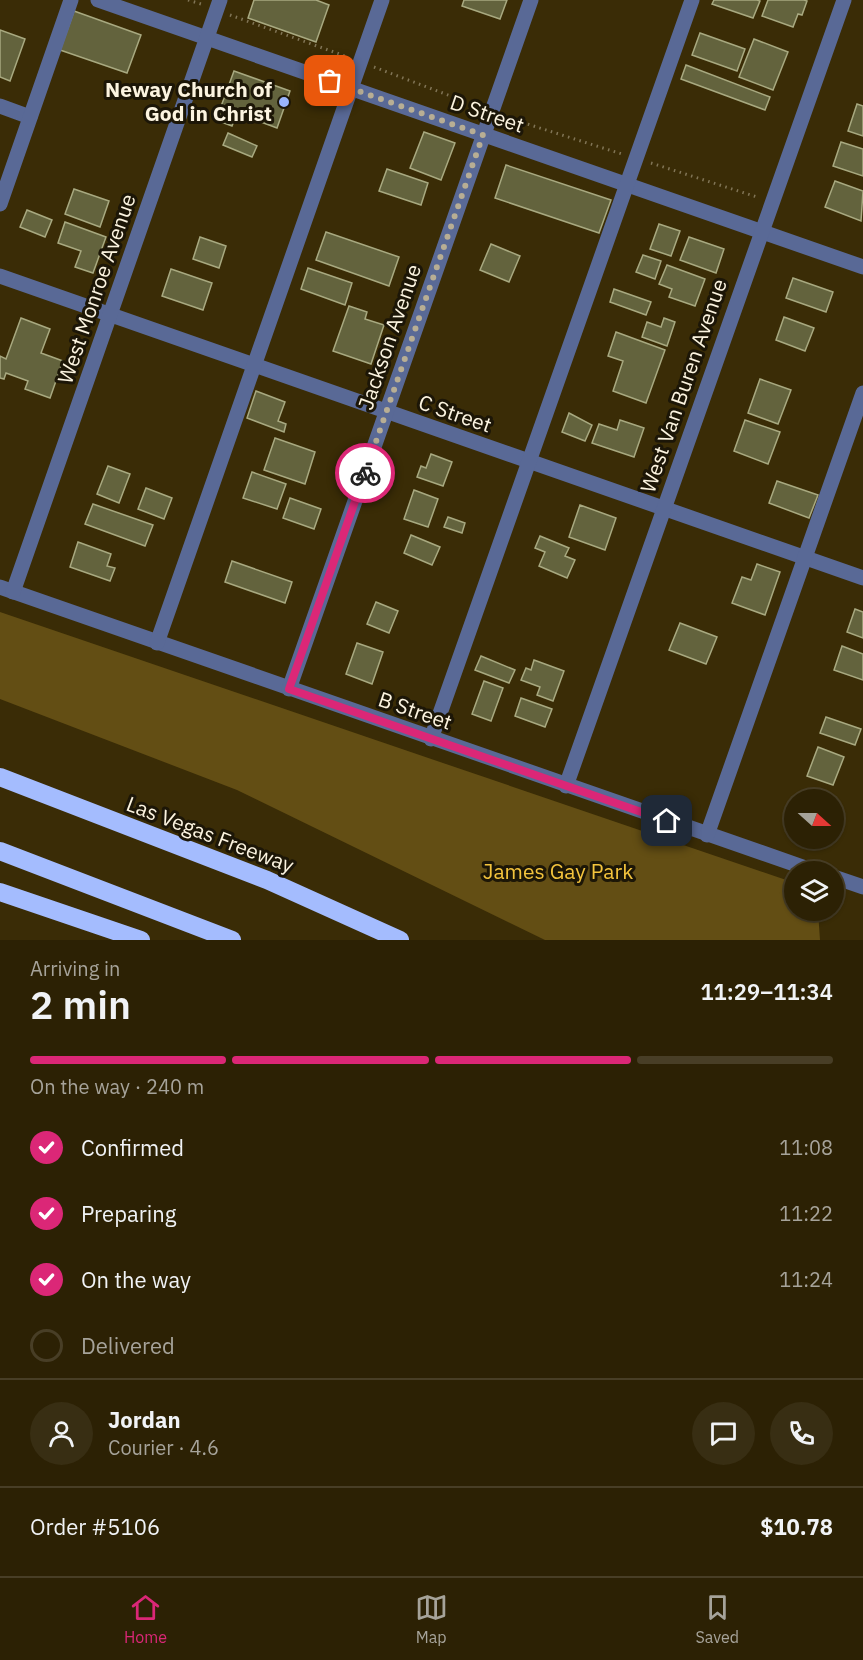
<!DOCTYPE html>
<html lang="en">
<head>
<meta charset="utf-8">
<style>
	:root { --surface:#2c2104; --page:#382e13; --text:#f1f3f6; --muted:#a6a39a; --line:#483e26; --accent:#db2777 }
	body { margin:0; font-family:"IBM Plex Sans",sans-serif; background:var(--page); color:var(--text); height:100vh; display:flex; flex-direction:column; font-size:22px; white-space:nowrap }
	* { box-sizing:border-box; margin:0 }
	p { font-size:20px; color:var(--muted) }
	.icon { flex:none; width:33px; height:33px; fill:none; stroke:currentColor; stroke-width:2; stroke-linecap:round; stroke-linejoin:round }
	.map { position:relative; height:940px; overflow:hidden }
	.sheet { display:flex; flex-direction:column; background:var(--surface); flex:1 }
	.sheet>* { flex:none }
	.needle { width:39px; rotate:111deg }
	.tools { position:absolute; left:784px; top:789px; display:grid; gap:12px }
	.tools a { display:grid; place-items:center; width:60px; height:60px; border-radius:50%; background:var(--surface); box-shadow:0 2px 4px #0004,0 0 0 2px var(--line); font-size:30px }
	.pin { position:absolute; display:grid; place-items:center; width:51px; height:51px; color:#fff; margin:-26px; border-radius:12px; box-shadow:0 3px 9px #0006 }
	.courier { position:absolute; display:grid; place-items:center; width:60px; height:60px; margin:-30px; border:4px solid #db2777; border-radius:50%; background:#fff; color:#222; box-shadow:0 2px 8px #0007 }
	.summary em { font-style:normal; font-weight:600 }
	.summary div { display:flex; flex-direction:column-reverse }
	.summary { display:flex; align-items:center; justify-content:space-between; height:102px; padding:0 30px }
	h1 { font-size:39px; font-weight:600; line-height:45px }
	.bar { display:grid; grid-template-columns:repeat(4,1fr); gap:9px 6px; align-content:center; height:72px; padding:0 30px }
	.bar i { height:8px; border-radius:4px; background:var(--line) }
	.bar .active { background:var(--accent) }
	.bar p { grid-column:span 4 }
	.line { display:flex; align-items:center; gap:15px; padding:0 30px; border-top:2px solid var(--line) }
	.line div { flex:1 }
	.round { display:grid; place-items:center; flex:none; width:63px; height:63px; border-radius:32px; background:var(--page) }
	ol { padding:0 30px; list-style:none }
	li { display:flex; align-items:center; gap:18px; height:66px }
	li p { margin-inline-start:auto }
	li .icon { padding:6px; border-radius:50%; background:var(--accent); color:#fff; stroke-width:4 }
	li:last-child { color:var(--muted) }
	li i { width:33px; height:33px; border:3px solid var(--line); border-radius:50% }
	.tab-bar { display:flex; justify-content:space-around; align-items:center; height:84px; border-top:2px solid var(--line); background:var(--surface); font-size:16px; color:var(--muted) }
	.tab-bar a { display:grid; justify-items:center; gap:3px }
	.tab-bar .active { color:var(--accent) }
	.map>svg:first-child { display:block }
</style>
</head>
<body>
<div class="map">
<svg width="863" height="940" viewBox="0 0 863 940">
	<rect width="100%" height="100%" fill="#3a2c06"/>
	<path fill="#634e14" d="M0,612l795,271v27l23,1 2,29h-275l-308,-150 -237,-91z"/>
	<g fill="#63633d" stroke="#a8a980" stroke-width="1.5">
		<path d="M254,0h62l13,5 -13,37 -68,-24z"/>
		<path d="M464,0h43l-7,19 -38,-13z"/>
		<path d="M714,0h43l3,1 -7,17 -41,-14z"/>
		<path d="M768,0h36l3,1 -5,14 -4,-1 -5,13 -31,-11z"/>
		<path d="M74,11l67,24 -14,38 -67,-23z"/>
		<path d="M0,30l25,9 -15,42 -10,-4z"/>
		<path d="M700,33l45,16 -8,22 -45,-16z"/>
		<path d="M754,39l34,13 -15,38 -34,-13z"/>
		<path d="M686,65l84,32 -5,13 -84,-31z"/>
		<path d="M234,71l56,20 -13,37 -40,-15 -5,13 -16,-6z"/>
		<path d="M857,104l6,2v30l-15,-5z"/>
		<path d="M424,132l31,11 -14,37 -31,-12z"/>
		<path d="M228,133l29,13 -5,11 -29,-12z"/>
		<path d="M841,142l22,7v27l-30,-10z"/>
		<path d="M506,165l105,35 -12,33 -104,-35z"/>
		<path d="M387,169l41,14 -7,22 -42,-14z"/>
		<path d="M835,181l28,10 -2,30 -36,-14z"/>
		<path d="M74,189l35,12 -9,26 -35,-13z"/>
		<path d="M27,210l25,10 -7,17 -25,-10z"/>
		<path d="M65,222l41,15 -13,36 -18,-6 6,-16 -23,-8z"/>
		<path d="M659,224l21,7 -9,25 -21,-7z"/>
		<path d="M326,232l73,25 -10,29 -73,-26z"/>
		<path d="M200,237l26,9 -7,22 -26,-9z"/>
		<path d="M689,237l35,12 -8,24 -36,-13z"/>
		<path d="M491,244l29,12 -11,26 -29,-12z"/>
		<path d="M643,255l18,6 -6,18 -19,-7z"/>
		<path d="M667,265l38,14 -10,27 -26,-9 3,-8 -13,-5z"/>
		<path d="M308,268l44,15 -7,22 -44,-16z"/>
		<path d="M171,269l41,14 -9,27 -41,-14z"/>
		<path d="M793,278l40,14 -7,20 -40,-14z"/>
		<path d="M614,289l37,13 -5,13 -36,-13z"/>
		<path d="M349,306l18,6 -2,7 19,6 -13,39 -38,-13z"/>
		<path d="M784,317l30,11 -9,23 -29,-11z"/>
		<path d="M21,318l29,11 -9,24 22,8 -13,37 -25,-9 3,-8 -22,-8 -2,6 -4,-1v-22l6,3z"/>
		<path d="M664,318l11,4 -8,24 -25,-9 5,-15 14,5z"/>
		<path d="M616,332l49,18 -19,53 -33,-12 10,-30 -15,-5z"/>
		<path d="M760,379l31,11 -13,34 -30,-11z"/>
		<path d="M256,391l29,11 -7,19 8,3 -2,8 -37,-14z"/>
		<path d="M569,413l23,12 -7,16 -23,-9z"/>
		<path d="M620,420l24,8 -10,29 -42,-14 7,-19 18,6z"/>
		<path d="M745,420l35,12 -12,32 -34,-13z"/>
		<path d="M275,438l40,14 -10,32 -41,-14z"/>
		<path d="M431,454l21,8 -9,24 -26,-9 4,-11 5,2z"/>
		<path d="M108,466l22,8 -11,29 -22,-9z"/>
		<path d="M252,472l34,12 -9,25 -34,-11z"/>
		<path d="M777,481l41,14 -9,23 -40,-15z"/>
		<path d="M146,488l26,10 -8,21 -26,-10z"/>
		<path d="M414,490l24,9 -10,28 -24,-8z"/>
		<path d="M290,498l31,11 -7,20 -31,-11z"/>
		<path d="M93,504l60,21 -8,21 -60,-22z"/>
		<path d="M580,505l36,13 -11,32 -36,-13z"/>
		<path d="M448,517l17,6 -3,10 -18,-6z"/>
		<path d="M411,535l29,12 -8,18 -28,-12z"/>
		<path d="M540,536l29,12 -4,8 10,4 -8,18 -28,-12 6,-14 -10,-4z"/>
		<path d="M78,542l33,12 -4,12 8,2 -5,13 -40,-14z"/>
		<path d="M232,561l60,21 -7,21 -60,-21z"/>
		<path d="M757,564l23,8 -15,43 -33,-12 10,-26 9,3z"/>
		<path d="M376,602l22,9 -9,22 -22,-9z"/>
		<path d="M855,609l8,3v26l-16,-6z"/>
		<path d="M680,623l37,14 -11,27 -37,-14z"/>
		<path d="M357,643l26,9 -11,32 -26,-10z"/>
		<path d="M842,646l21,8v26l-29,-10z"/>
		<path d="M481,656l34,14 -6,13 -34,-13z"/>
		<path d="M534,660l30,11 -11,30 -16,-6 3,-8 -19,-7 5,-12 5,2z"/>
		<path d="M484,681l19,7 -12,33 -19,-7z"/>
		<path d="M521,698l31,11 -7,18 -30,-11z"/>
		<path d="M826,717l35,12 -6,16 -35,-12z"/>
		<path d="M818,747l26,10 -11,28 -26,-9z"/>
	</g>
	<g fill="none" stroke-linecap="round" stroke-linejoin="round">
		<g stroke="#817556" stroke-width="3" stroke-dasharray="1.5 4.5" stroke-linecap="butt">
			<path d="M188,0l13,4"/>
			<path d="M230,15l115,41"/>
			<path d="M374,67l103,39"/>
			<path d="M505,117l117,37"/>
			<path d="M651,163l106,34"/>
		</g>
		<g stroke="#596996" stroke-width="15">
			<path d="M98,0l765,267"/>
			<path d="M0,106l30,11"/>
			<path d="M0,204l71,-204"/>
			<path d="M0,276l863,302"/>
			<path d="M0,587l817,285"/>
			<path d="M13,592l207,-592"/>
			<path d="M157,643l225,-643"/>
			<path d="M289,689l242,-689"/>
			<path d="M431,739l261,-739"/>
			<path d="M566,786l278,-786"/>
			<path d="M707,835l156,-442"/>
			<path d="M834,877l29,10"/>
		</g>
		<g stroke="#a4bcfe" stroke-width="18">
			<path d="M0,777l267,103 133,60"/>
			<path d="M0,851l232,89"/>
			<path d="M0,892l141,48"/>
		</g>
	</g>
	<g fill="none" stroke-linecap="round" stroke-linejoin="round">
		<path stroke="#b8ae94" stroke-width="6" stroke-dasharray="0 10.8" d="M330,81l153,54 -118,338"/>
		<path stroke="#db2777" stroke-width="8" d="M365,473l-76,216 378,132"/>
	</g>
	<circle fill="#9ab5fd" stroke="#1c1607" stroke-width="2" cx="284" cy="102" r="6"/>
	<g text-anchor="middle" stroke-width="6" stroke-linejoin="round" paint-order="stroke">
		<g font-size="21" font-weight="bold" fill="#fcf4e0" stroke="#1c1607" text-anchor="end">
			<text x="272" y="97">Neway Church of<tspan x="272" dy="24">God in Christ</tspan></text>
		</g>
		<g font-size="21" fill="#fcf4e0" stroke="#1c1607">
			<text transform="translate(487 114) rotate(19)" y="7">D Street</text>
			<text transform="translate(97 289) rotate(-71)" y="7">West Monroe Avenue</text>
			<text transform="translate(390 337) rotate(-71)" y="7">Jackson Avenue</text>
			<text transform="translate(684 386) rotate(-71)" y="7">West Van Buren Avenue</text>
			<text transform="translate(455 414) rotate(19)" y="7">C Street</text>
			<text transform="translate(415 711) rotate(19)" y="7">B Street</text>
			<text transform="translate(210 835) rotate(21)" y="7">Las Vegas Freeway</text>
		</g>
		<g font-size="21" fill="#f4c43d" stroke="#1c1607">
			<text x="558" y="879">James Gay Park</text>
		</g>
	</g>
</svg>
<div class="tools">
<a><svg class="needle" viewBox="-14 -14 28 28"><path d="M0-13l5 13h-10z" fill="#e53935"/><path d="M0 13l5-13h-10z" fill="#a6a39a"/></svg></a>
<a><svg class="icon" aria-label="layers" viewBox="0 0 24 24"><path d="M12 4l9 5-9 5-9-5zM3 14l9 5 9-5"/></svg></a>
</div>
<div class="pin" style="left:330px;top:81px;background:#ea580c"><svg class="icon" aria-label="bag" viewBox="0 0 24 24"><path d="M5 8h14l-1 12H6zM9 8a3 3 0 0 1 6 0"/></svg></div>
<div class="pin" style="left:667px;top:821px;background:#1f2937"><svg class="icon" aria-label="home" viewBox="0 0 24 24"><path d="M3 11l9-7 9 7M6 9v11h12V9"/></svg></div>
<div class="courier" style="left:365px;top:473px"><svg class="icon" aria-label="bike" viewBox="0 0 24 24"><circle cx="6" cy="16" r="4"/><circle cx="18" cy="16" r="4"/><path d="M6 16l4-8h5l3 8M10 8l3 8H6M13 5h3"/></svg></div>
</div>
<section class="sheet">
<div class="summary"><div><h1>2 min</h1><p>Arriving in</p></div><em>11:29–11:34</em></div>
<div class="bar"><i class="active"></i><i class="active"></i><i class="active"></i><i></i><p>On the way · 240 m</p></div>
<ol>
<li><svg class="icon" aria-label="check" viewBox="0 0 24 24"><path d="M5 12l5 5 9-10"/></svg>Confirmed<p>11:08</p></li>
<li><svg class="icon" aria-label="check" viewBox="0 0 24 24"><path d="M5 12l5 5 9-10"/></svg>Preparing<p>11:22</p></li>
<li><svg class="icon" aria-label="check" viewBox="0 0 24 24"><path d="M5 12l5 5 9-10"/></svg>On the way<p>11:24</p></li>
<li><i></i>Delivered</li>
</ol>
<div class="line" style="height:108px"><a class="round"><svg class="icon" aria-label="person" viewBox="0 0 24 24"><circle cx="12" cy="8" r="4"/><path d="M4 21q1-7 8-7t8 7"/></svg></a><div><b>Jordan</b><p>Courier · 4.6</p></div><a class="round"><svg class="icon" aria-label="chat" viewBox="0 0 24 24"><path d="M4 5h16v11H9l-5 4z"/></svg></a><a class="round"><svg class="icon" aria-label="phone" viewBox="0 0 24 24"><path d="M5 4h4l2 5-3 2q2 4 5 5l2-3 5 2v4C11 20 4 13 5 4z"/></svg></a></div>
<div class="line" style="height:78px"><div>Order #5106</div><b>$10.78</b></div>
</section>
<nav class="tab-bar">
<a class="active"><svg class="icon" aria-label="home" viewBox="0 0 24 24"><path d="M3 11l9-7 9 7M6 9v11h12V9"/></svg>Home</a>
<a><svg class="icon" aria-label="map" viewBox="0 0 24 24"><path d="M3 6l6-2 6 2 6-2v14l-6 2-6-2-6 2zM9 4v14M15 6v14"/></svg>Map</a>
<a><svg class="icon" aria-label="saved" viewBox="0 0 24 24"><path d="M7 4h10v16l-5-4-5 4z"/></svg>Saved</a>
</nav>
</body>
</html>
